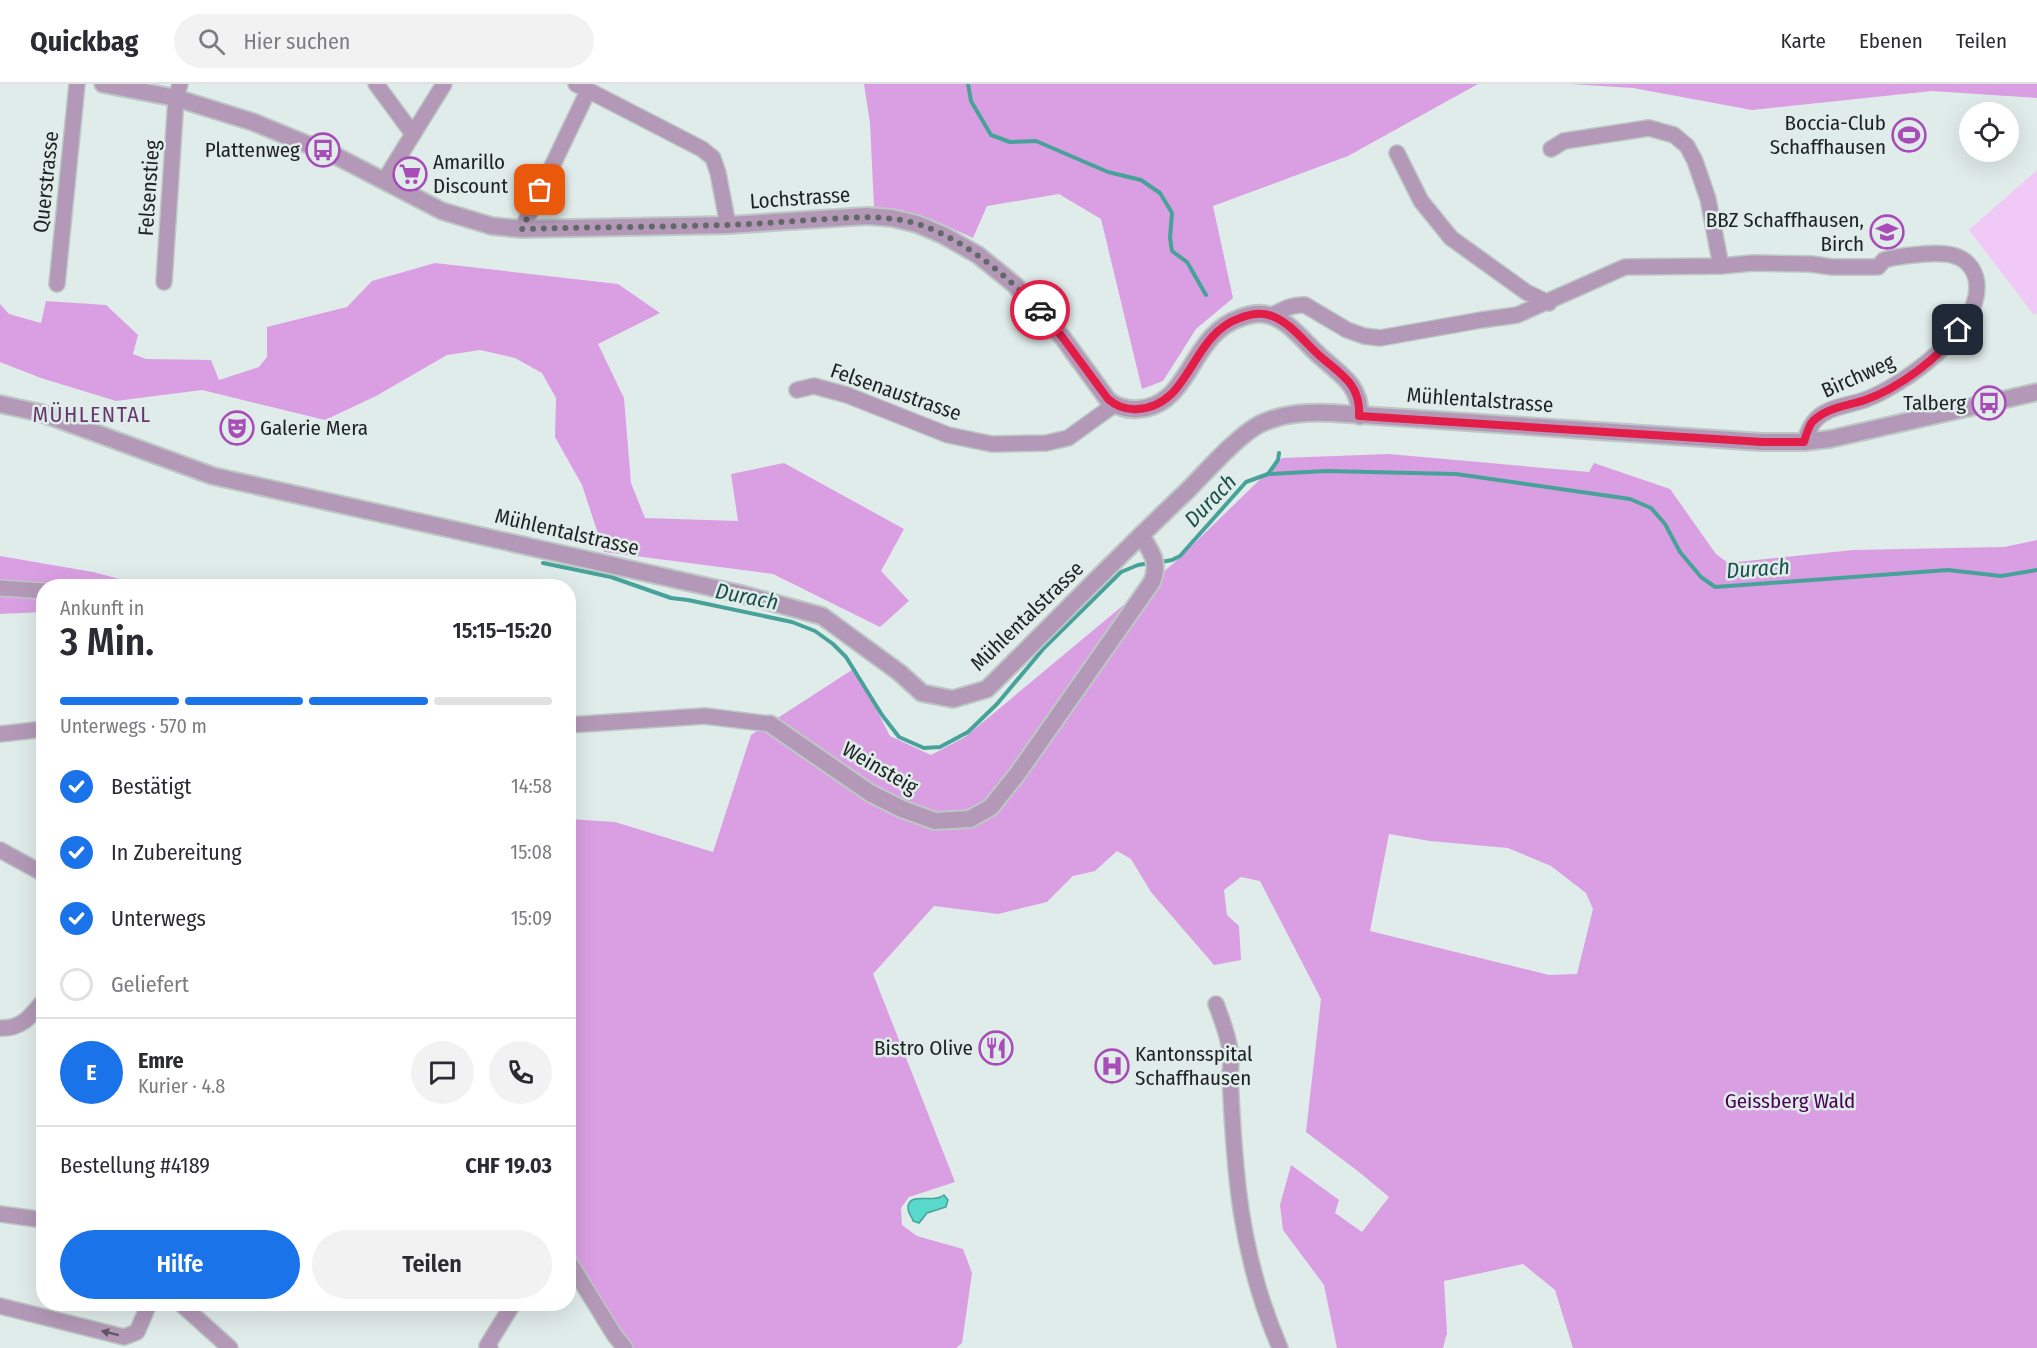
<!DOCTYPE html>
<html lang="de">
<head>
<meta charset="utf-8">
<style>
	:root { --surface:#fff; --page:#f2f2f3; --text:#2b2b33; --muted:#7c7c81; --line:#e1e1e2; --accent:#1a73e8 }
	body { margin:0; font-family:"Fira Sans Condensed",sans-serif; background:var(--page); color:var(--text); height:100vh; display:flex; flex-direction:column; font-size:22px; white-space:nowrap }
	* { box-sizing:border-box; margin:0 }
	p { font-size:20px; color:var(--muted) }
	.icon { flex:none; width:33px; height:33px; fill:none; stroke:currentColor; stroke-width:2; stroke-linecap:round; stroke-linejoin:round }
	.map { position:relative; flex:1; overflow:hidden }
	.drawer { position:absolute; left:36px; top:495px; width:540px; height:732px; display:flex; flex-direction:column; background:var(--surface); border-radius:24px; box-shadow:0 6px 24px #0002 }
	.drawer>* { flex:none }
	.buttons { position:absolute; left:1959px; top:18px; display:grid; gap:12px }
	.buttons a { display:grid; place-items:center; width:60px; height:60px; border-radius:50%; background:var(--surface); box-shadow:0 6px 24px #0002; font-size:30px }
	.pin { position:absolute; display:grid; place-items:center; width:51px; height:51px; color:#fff; margin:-26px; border-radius:12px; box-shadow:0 3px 9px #0006 }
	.courier { position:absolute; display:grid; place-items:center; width:60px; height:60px; margin:-30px; border:4px solid #e11d48; border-radius:50%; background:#fff; color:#222; box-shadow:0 2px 8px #0007 }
	.head em { font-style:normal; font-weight:600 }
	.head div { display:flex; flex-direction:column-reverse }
	.head { display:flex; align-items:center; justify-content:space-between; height:102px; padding:0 24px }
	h1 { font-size:39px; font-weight:600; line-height:45px }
	.bar { display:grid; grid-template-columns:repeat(4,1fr); gap:9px 6px; align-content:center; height:72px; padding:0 24px }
	.bar i { height:8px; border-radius:4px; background:var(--line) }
	.bar .on { background:var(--accent) }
	.bar p { grid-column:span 4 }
	.line { display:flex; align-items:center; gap:15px; padding:0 24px; border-top:2px solid var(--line) }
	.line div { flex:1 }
	.round { display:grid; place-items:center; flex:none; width:63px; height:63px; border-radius:32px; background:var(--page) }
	ol { padding:0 24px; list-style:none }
	li { display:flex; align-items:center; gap:18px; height:66px }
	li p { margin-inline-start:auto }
	li .icon { padding:6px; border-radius:50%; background:var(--accent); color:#fff; stroke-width:4 }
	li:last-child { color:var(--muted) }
	li i { width:33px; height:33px; border:3px solid var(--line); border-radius:50% }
	.primary-button { display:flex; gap:12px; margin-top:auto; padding:12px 24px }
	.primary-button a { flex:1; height:69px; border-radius:36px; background:var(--accent); color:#fff; font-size:24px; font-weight:600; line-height:69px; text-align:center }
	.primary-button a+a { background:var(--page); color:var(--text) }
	header { display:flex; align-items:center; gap:36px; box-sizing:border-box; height:84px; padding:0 30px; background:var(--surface); border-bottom:2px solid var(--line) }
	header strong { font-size:28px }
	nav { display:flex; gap:33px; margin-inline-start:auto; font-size:21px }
	.search { width:420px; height:54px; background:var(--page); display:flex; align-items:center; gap:15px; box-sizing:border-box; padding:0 21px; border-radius:33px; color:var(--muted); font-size:22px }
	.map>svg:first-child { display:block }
</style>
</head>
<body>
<header>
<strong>Quickbag</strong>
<div class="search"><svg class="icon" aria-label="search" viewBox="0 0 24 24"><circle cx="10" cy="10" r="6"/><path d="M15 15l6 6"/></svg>Hier suchen</div>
<nav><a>Karte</a><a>Ebenen</a><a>Teilen</a></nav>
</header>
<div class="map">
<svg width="2037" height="1264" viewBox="0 0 2037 1264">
	<rect width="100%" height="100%" fill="#e0ecea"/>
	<path fill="#f0c9f6" d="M2037,86v143l-3,2 -65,-85z"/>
	<g fill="#da9fe3" fill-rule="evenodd">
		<path d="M864,0h614l-130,72 -135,50 20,92 -37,31 -33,52 -21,8 -41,-170 -42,-25 -72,12 -14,32 -42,-19 -57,-12 -4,-84z"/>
		<path d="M1570,0h467v14l-105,-7 -180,19 -119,-22z"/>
		<path d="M435,179l183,21 42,29 -62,31 26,54 7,85 14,35 93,3 -7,-47 53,-11 120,66 -23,42 28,30 -29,26 -107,-53 -169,-22 -22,-67 -27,-48 1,-39 -14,-25 -27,-15 -35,-8 -33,5 -71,41 -51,24 -123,-30 -86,11 -75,-23 -41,-16v-58l9,10 32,9 5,-22 60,4 32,30 -5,19 13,5 65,1 8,20 40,-13 8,-10v-30l80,-20 25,-26z"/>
		<path d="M1389,370l200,18 5,-9 76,26 46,65 12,9 125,-13 151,-3 33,-7v808h-464l-18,-58 -32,-26 -79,17 3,52 -4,15h-106l-13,-63 -41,-55 -3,-25 11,-40 48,35 -4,13 27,19 27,-35 -30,-25 -53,-40 15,-133 -61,-118 -19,-4 -17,13 3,25 12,11 2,34 -27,5 -63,-73 -20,-33 -14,-8 -22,20 -22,5 -26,26 -49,12 -64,-8 -61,68 82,208 -46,15 -8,11 1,17 15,11 46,13 9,24 -10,70 -6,5h-331l-56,-88v-441l46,3 98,30 38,-117 104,-67 35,68 41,19 34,-18 209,-174 108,-105zM1389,750l41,7 78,7 43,18 35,27 7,16 -16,65 -28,1 -179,-44z"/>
		<path d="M0,472l93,16 53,14h-102l-1,26 -43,2z"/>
	</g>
	<path fill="#59d9cc" stroke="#47a299" stroke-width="1.5" d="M944,1111l4,5 -2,7 -19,6 -8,10 -6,-2c-1,-5 -5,-7 -5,-13 0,-17 26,-4 36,-13z"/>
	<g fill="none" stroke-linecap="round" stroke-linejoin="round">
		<g stroke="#47a299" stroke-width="4">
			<path d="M968,0l3,17 20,34 19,7 26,-1 72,31 33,8 19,13 12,20 -2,25 2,13 15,11 19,33"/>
			<path d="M1268,390l10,-14 1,-7"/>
			<path d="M1161,478l11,-2 8,-4 66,-74 22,-8 58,-3 130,3 174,25 21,9 14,16 15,28 21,25 14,10 233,-17 53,6 36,-6"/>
			<path d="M543,479l68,14 60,21 17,2 104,22 23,9 18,13 13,13 36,58 17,22 25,11 16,-1 28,-15 29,-28 47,-56 77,-76 17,-7 12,-2"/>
		</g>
		<defs>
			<g id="minor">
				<path d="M376,0l37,50"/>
				<path d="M576,0l126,65 11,9 5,15 10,52"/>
				<path d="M1551,65l13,-8 85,-13 25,7 13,11 8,15 13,38 13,67"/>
				<path d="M1397,69l24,48 30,37 75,54 23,11"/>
				<path d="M384,97l60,-97"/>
				<path d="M522,145l66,-138"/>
				<path d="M164,198l12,-184 4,-14"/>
				<path d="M57,200l20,-200"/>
				<path d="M1271,232c11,-6 21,-12 34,-11l42,25 17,6 16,2 101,-18 36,-5 108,-48 96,-1 32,-3 58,1 21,3h46l6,-7 8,-2c15,-3 49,-7 63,-2 14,4 22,17 22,31 0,45 -72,97 -110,112 -12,5 -27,6 -39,12 -15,7 -18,16 -24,31"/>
				<path d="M797,306l17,-4 33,9 101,40 44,9 54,-1 22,-5 46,-33"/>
				<path d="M0,504l44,3"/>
				<path d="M568,641l137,-9 65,8"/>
				<path d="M0,650l44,-5"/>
				<path d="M0,766l44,24"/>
				<path d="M1216,920c8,21 18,47 14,69 4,99 10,183 50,275"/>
				<path d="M0,944c22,1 31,-12 44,-28"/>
				<path d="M0,1130l44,6"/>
				<path d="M568,1176l47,76 10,12"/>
				<path d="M181,1220l49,44"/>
				<path d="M0,1222l124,31 13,-5 12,-28"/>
				<path d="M490,1264l-3,-2 26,-42"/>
			</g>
			<g id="tertiary">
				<path d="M103,0l73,14 77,24 85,35 104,54 50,15 30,3 206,-4 139,-9 25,2 25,6 26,11 35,20 37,30 48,53 45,62c9,7 18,10 30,9 53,-3 51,-74 102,-91 10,-4 22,-6 32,-2 19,7 34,28 49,41 21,19 39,28 39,59"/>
				<path d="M0,320l41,9 172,63 528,118 81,22 78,57 22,20 31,6 34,-10c67,-66 131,-133 199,-197 19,-19 51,-56 74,-68 23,-11 47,-12 72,-11l430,29h42l26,-3 207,-47"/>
				<path d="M770,640l100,69 32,16 33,12 35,-2 21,-12 27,-34 134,-191c8,-20 -1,-30 -11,-47"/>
			</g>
		</defs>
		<use href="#minor" stroke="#bdc8c6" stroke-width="18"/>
		<use href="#tertiary" stroke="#bdc8c6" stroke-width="20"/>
		<use href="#minor" stroke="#b399b7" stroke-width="15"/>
		<use href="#tertiary" stroke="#b399b7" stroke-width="16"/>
	</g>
	<defs><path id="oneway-solid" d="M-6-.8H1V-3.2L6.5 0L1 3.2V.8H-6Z" transform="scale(1.5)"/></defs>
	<use fill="#615865" href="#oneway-solid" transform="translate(110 1249) rotate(-166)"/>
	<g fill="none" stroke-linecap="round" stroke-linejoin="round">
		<path stroke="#626968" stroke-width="6" stroke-dasharray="0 10.8" d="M540,106l-18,39c68,-2 137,-2 205,-4 33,-1 67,-4 100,-6 31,-2 61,-4 91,5 48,16 87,51 122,86"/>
		<path stroke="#e11d48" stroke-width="8" d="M1040,226l23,28 45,61c9,8 18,11 30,10 53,-3 52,-74 102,-91 10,-4 22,-6 32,-2 19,7 34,28 49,41 21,18 40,28 38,59l403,26h42c2,-7 5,-17 9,-21 15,-14 34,-15 52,-21 32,-11 75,-42 93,-70"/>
	</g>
	<defs>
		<symbol id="stadium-ring" viewBox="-11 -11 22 22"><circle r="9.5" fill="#e0ecea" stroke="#a84cb7" stroke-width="1.5"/><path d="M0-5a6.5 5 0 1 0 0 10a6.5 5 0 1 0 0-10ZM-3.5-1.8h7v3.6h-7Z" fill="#a84cb7"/></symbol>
		<symbol id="bus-ring" viewBox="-11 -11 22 22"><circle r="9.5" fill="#e0ecea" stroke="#a84cb7" stroke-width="1.5"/><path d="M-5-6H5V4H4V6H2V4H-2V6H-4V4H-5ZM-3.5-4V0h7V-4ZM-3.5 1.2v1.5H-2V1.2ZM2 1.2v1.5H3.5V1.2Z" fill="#a84cb7"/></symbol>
		<symbol id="supermarket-ring" viewBox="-11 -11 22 22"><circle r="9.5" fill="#e0ecea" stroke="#a84cb7" stroke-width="1.5"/><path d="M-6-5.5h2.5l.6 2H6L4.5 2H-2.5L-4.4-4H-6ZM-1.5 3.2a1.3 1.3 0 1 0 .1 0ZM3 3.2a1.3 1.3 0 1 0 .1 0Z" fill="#a84cb7"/></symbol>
		<symbol id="university-ring" viewBox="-11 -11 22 22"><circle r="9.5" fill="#e0ecea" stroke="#a84cb7" stroke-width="1.5"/><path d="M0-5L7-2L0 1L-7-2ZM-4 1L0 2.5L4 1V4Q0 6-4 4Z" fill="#a84cb7"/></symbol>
		<symbol id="theatre-ring" viewBox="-11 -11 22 22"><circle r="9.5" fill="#e0ecea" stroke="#a84cb7" stroke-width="1.5"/><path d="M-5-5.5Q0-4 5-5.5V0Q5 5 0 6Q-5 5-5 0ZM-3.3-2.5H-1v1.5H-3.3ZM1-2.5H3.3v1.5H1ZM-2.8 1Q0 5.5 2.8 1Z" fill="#a84cb7"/></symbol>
		<symbol id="restaurant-ring" viewBox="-11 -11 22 22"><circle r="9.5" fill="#e0ecea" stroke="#a84cb7" stroke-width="1.5"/><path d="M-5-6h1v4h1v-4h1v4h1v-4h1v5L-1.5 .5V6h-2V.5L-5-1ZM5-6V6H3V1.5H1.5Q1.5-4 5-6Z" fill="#a84cb7"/></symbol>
		<symbol id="hospital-ring" viewBox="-11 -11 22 22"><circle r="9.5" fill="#e0ecea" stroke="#a84cb7" stroke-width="1.5"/><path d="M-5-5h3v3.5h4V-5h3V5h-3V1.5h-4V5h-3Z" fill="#a84cb7"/></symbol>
	</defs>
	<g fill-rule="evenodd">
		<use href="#stadium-ring" x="1890" y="32" width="38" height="38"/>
		<use href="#bus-ring" x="304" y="47" width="38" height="38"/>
		<use href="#supermarket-ring" x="391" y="71" width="38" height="38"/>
		<use href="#university-ring" x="1868" y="129" width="38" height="38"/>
		<use href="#bus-ring" x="1970" y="300" width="38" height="38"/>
		<use href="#theatre-ring" x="218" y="325" width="38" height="38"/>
		<use href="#restaurant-ring" x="977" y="945" width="38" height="38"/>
		<use href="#hospital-ring" x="1093" y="963" width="38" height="38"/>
	</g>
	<g text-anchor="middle" stroke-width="5" stroke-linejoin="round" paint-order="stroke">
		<g font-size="21" fill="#1e2222" stroke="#e0ecea" text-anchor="end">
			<text x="1886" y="46">Boccia-Club<tspan x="1886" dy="24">Schaffhausen</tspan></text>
			<text x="300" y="73">Plattenweg</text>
			<text x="433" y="85" text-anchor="start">Amarillo<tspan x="433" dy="24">Discount</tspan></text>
			<text x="1864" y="143">BBZ Schaffhausen,<tspan x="1864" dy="24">Birch</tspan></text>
			<text x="1966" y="326">Talberg</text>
			<text x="260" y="351" text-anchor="start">Galerie Mera</text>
			<text x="973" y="971">Bistro Olive</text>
			<text x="1135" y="977" text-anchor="start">Kantonsspital<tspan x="1135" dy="24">Schaffhausen</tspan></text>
		</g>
		<g font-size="21" fill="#1e2222" stroke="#e0ecea">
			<text transform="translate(46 98) rotate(-84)" y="7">Querstrasse</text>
			<text transform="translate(149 104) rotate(-86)" y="7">Felsenstieg</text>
			<text transform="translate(800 114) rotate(-4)" y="7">Lochstrasse</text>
			<text transform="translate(1858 292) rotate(-24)" y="7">Birchweg</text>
			<text transform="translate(896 308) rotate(19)" y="7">Felsenaustrasse</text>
			<text transform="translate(1480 316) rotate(4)" y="7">Mühlentalstrasse</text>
			<text transform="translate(567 448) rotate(13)" y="7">Mühlentalstrasse</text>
			<text transform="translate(1027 532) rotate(-44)" y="7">Mühlentalstrasse</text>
			<text transform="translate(880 684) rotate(30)" y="7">Weinsteig</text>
		</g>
		<g font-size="21" fill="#4b0056" stroke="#e0ecea">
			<text x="1790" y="1024">Geissberg Wald</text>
		</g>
		<g font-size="22" letter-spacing="1.5" fill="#66386d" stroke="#e0ecea">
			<text x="92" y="338">MÜHLENTAL</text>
		</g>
		<g font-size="22" font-style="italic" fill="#18504b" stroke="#e0ecea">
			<text transform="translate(1210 416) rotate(-46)" y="8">Durach</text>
			<text transform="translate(1758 484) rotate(-4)" y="8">Durach</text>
			<text transform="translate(747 512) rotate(11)" y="8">Durach</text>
		</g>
	</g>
</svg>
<div class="buttons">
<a><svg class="icon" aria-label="locate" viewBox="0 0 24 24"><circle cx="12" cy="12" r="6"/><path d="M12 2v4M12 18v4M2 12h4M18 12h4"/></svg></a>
</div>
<div class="pin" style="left:540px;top:106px;background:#ea580c"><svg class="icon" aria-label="bag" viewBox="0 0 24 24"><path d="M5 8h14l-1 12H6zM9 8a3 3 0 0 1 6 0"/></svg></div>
<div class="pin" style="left:1958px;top:246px;background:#1f2937"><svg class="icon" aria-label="home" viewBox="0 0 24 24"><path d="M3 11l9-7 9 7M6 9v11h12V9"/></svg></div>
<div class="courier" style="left:1040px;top:226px"><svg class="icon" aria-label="car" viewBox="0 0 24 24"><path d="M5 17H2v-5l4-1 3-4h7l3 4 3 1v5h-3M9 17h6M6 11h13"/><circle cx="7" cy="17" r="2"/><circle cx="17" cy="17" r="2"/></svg></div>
<section class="drawer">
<div class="head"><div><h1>3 Min.</h1><p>Ankunft in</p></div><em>15:15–15:20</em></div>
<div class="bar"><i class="on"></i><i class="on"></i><i class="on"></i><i></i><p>Unterwegs · 570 m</p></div>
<ol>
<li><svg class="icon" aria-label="check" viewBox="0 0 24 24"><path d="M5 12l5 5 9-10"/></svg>Bestätigt<p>14:58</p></li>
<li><svg class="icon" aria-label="check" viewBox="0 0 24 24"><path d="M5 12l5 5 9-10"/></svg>In Zubereitung<p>15:08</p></li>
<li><svg class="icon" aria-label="check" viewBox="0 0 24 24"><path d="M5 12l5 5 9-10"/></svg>Unterwegs<p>15:09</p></li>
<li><i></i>Geliefert</li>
</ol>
<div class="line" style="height:108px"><b class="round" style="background:var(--accent);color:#fff">E</b><div><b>Emre</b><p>Kurier · 4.8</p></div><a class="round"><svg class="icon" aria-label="chat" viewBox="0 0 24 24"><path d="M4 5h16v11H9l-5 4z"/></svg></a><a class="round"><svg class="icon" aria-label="phone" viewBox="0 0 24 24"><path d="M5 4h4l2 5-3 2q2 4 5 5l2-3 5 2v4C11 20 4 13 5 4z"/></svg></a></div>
<div class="line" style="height:78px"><div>Bestellung #4189</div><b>CHF 19.03</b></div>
<div class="primary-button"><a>Hilfe</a><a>Teilen</a></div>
</section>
</div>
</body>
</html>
